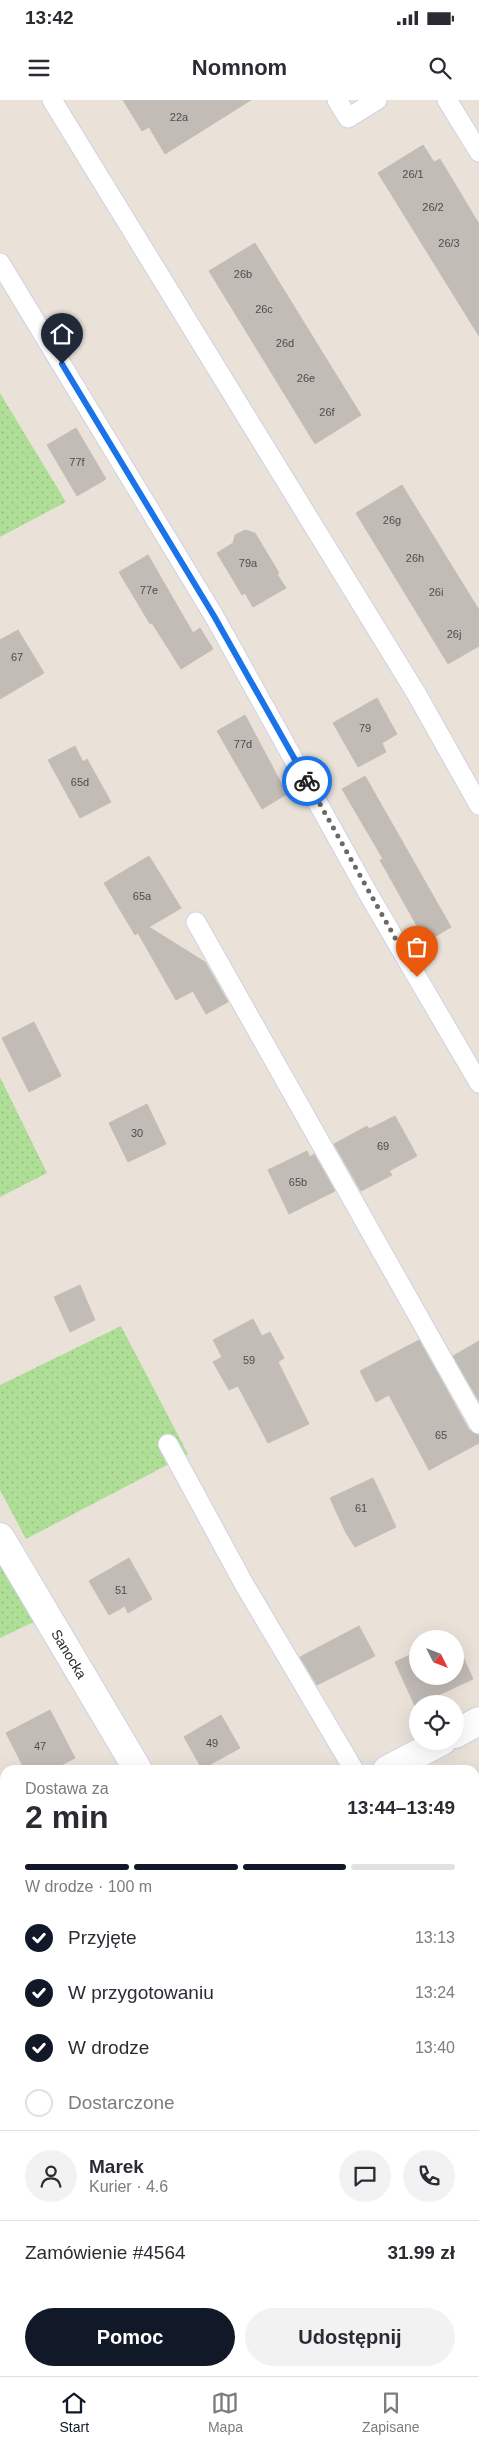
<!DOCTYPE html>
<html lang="pl">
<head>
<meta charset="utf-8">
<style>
	:root { --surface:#fff; --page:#f2f2f3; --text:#2b2b33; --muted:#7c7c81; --line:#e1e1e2; --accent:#111827 }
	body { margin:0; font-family:Arial,sans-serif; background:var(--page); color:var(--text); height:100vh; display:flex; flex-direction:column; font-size:19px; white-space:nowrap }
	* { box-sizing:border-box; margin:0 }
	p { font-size:16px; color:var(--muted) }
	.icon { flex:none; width:28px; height:28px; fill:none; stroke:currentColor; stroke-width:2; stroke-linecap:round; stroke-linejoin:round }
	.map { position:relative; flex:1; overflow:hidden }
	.drawer { position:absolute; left:0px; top:1665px; width:480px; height:611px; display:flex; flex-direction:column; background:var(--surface); border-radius:15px 15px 0 0; box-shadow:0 5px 20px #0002 }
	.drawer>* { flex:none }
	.needle { width:32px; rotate:132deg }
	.controls { position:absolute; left:409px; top:1530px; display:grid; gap:10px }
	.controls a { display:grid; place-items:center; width:55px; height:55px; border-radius:50%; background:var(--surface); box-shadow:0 5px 20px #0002; font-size:25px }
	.pin { position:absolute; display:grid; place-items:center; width:42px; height:42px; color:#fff; margin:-51px -21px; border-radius:50% 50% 50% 0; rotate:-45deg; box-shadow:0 0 5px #0007 }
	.pin .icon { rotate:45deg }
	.courier { position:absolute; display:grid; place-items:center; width:50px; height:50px; margin:-25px; border:4px solid #1a73e8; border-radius:50%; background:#fff; color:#222; box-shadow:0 1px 6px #0007 }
	.summary em { font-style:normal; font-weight:700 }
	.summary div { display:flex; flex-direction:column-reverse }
	.summary { display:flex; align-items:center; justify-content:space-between; height:85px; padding:0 25px }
	h1 { font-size:32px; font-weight:700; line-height:38px }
	.bar { display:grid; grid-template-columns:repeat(4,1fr); gap:8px 5px; align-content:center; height:60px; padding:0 25px }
	.bar i { height:6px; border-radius:4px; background:var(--line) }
	.bar .current { background:var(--accent) }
	.bar p { grid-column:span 4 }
	.line { display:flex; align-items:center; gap:12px; padding:0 25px; border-top:1px solid var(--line) }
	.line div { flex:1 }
	.round { display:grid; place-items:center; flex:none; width:52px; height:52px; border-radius:26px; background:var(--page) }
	ol { padding:0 25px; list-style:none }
	li { display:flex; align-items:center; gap:15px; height:55px }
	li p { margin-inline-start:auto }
	li .icon { padding:5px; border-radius:50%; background:var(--accent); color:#fff; stroke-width:4 }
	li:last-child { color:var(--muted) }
	li i { width:28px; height:28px; border:2px solid var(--line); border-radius:50% }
	.primary-button { display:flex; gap:10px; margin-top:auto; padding:10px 25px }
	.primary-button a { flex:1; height:58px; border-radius:30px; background:var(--accent); color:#fff; font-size:20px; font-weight:700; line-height:58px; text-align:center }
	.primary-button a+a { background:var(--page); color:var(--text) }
	.status { display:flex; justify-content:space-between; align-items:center; height:35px; padding:0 25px; background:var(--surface); direction:ltr }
	.status svg { height:14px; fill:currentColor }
	header { display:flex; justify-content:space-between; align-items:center; height:65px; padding:0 25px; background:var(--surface); font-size:22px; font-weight:700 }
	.tabs { display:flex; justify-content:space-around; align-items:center; height:70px; border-top:1px solid var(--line); background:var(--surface); font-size:14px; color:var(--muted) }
	.tabs a { display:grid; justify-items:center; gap:2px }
	.tabs .current { color:var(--accent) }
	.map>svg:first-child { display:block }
</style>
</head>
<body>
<div class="status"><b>13:42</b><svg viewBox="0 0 49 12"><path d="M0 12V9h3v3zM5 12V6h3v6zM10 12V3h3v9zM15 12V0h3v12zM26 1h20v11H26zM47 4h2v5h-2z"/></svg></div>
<header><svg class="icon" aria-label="menu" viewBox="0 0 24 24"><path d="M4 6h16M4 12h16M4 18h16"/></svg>Nomnom<svg class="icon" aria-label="search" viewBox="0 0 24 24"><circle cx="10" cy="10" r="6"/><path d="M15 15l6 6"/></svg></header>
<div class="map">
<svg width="479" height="2276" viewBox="0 0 479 2276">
	<defs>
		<pattern id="grass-dots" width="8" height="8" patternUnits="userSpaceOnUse" patternTransform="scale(1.25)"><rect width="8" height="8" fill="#afdf97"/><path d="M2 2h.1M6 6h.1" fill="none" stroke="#97bf82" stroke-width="1.8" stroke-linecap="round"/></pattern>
		<pattern id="forest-firs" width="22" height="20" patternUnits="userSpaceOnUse" patternTransform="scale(1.25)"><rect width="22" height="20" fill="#afdf97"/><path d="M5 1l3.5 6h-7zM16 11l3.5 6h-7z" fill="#97bf82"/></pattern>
	</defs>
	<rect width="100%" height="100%" fill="#eae2d9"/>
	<g fill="url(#grass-dots)">
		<path d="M0,293l66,109 -66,35z"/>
		<path d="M0,977l47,96 -47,24z"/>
		<path d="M121,1226l67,128 -162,85 -26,-49v-105z"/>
		<path d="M0,1445l38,75 -38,18z"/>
		<path d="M0,1982l5,5v186l-5,-5z"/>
		<path d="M88,2271h157l-7,5h-143z"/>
	</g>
	<g fill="url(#forest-firs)">
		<path d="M0,2169l5,4v89l-5,-6z"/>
		<path d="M12,2271h76l7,5h-79z"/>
		<path d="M245,2271h28l4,5h-39z"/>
	</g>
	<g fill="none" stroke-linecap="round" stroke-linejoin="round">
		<g stroke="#6fc8e9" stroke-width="10">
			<path d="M0,2236l5,7"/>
			<path d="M25,2271l3,5"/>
		</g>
	</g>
	<g fill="#c2bcb6" stroke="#c4beb3">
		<path d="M123,0h128l-86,54 -16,-27 -7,4z"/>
		<path d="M423,45l11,17 6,-3 39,65v112l-101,-163z"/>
		<path d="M255,143l106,172 -46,29 -106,-173z"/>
		<path d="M76,328l30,51 -29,17 -30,-51z"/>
		<path d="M402,385l77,125v36l-31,18 -92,-151z"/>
		<path d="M245,430l10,3 24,40 -2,1 9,14 -33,19 -8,-14 -3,2 -25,-42 16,-10 2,-8z"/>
		<path d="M148,455l45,78 7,-5 13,21 -32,20 -29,-46 -2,1 -31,-52z"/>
		<path d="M18,530l26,43 -44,26v-59z"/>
		<path d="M377,598l20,36 -15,9 4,9 -28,15 -25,-44z"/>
		<path d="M245,615l42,79 -25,15 -45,-78z"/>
		<path d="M75,646l8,16 4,-3 24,43 -31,16 -32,-58z"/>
		<path d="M365,676l86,151 -25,15 -46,-82 3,-1 -41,-70z"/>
		<path d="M149,756l32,52 -32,19 56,35 23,40 -22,12 -13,-23 -17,9 -38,-67 -3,2 -31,-52z"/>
		<path d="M34,922l27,54 -32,16 -27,-54z"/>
		<path d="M147,1004l19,40 -38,18 -19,-39z"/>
		<path d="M395,1016l22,40 -28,15 3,4 -31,16 -27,-47 33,-18 2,3z"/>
		<path d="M307,1051l3,6 4,-3 21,37 -46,23 -21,-44z"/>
		<path d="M80,1185l15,35 -25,12 -16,-35z"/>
		<path d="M253,1219l9,17 8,-4 14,26 -6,4 31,62 -41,19 -30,-57 -9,4 -16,-28 9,-5 -9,-17z"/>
		<path d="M419,1240l50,90 10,5v8l-50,27 -40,-75 -13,7 -16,-31z"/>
		<path d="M479,1241v60l-26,-45z"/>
		<path d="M373,1378l23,49 -41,20 -9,-14 -16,-35z"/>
		<path d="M129,1458l23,41 -24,14 -3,-7 -16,9 -20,-34z"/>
		<path d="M359,1526l16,30 -58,29 -17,-28z"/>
		<path d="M455,1539l18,40 -58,27 -20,-44 23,-11v25h37z"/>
		<path d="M50,1610l25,48 -23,12h-27l-19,-37z"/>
		<path d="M221,1615l19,33 -38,21 -18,-32z"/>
	</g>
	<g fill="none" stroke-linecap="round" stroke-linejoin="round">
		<defs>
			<g id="service">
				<path d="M52,0l364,593 63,112"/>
				<path d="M337,0l11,18 29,-18"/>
				<path d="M447,0l32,52"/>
				<path d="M0,163l214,353 155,279 110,188"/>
				<path d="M196,822l283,502"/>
				<path d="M168,1344l76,140 110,186"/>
			</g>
			<g id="minor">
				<path d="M0,1437l138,233"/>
				<path d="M475,2129l4,4"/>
			</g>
			<g id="tertiary">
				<path d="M455,1634l24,-13"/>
				<path d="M387,1670l55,-29"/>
				<path d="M0,1881l5,-3"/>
			</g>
		</defs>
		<use href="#service" stroke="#ced2e0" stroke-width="21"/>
		<use href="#minor" stroke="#ced2e0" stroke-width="30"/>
		<use href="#tertiary" stroke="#ced2e0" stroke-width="30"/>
		<use href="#service" stroke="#fff" stroke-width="19"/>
		<use href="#minor" stroke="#fff" stroke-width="28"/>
		<use href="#tertiary" stroke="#fff" stroke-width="28"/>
	</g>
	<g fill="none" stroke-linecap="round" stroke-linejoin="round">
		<path stroke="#6b6865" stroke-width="5" stroke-dasharray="0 9" d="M307,681l110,196"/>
		<path stroke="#1a73e8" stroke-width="6" d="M62,264l152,252 93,165"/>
	</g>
	<g text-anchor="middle" stroke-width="4.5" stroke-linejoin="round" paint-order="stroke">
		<g font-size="11" fill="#4e4c4b">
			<text x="179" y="21">22a</text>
			<text x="413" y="78">26/1</text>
			<text x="433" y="111">26/2</text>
			<text x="449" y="147">26/3</text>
			<text x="243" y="178">26b</text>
			<text x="264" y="213">26c</text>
			<text x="285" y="247">26d</text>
			<text x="306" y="282">26e</text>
			<text x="327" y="316">26f</text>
			<text x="77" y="366">77f</text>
			<text x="392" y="424">26g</text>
			<text x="415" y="462">26h</text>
			<text x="248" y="467">79a</text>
			<text x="149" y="494">77e</text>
			<text x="436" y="496">26i</text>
			<text x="454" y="538">26j</text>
			<text x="17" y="561">67</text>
			<text x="365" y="632">79</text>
			<text x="243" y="648">77d</text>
			<text x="80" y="686">65d</text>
			<text x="142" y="800">65a</text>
			<text x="137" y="1037">30</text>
			<text x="383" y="1050">69</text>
			<text x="298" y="1086">65b</text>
			<text x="249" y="1264">59</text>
			<text x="441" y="1339">65</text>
			<text x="361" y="1412">61</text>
			<text x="121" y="1494">51</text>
			<text x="212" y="1647">49</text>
			<text x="40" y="1650">47</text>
		</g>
		<g font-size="14" fill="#272727" stroke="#fff">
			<text transform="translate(69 1554) rotate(59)" y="5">Sanocka</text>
		</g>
	</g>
</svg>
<div class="controls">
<a><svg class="needle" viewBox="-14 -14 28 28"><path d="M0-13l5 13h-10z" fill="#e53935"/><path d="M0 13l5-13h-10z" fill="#7c7c81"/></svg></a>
<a><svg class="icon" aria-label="locate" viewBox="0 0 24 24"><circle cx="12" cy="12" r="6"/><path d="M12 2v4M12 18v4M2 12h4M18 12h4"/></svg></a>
</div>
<div class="pin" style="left:417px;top:877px;background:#ea580c"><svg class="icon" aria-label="bag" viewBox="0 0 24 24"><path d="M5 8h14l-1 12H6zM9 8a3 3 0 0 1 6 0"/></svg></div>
<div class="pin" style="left:62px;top:264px;background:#1f2937"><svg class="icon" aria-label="home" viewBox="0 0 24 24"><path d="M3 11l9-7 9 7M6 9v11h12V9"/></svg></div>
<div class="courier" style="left:307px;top:681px"><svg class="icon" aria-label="bike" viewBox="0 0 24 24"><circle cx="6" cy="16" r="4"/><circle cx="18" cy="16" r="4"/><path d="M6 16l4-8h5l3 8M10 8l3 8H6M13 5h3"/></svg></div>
<section class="drawer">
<div class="summary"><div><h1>2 min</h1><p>Dostawa za</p></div><em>13:44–13:49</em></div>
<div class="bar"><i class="current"></i><i class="current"></i><i class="current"></i><i></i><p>W drodze · 100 m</p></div>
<ol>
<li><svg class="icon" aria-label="check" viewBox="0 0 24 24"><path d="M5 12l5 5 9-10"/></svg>Przyjęte<p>13:13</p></li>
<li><svg class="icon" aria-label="check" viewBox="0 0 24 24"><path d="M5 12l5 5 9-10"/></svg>W przygotowaniu<p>13:24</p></li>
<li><svg class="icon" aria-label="check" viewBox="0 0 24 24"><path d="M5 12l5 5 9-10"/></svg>W drodze<p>13:40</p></li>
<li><i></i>Dostarczone</li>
</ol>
<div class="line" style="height:90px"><a class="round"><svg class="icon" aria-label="person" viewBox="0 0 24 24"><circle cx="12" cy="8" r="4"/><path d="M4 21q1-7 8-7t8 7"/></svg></a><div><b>Marek</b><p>Kurier · 4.6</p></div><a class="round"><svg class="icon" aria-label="chat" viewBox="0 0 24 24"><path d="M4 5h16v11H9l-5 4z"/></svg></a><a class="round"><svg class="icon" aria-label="phone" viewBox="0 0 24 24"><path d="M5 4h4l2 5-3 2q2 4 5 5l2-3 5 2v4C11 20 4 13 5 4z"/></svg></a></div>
<div class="line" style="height:65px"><div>Zamówienie #4564</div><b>31.99 zł</b></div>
<div class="primary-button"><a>Pomoc</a><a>Udostępnij</a></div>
</section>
</div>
<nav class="tabs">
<a class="current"><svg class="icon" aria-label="home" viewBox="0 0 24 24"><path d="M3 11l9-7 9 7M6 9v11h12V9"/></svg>Start</a>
<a><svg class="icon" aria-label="map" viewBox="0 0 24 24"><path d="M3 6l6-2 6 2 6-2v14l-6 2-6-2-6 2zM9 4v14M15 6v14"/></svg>Mapa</a>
<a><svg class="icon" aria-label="saved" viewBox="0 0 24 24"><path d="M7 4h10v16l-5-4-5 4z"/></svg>Zapisane</a>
</nav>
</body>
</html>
